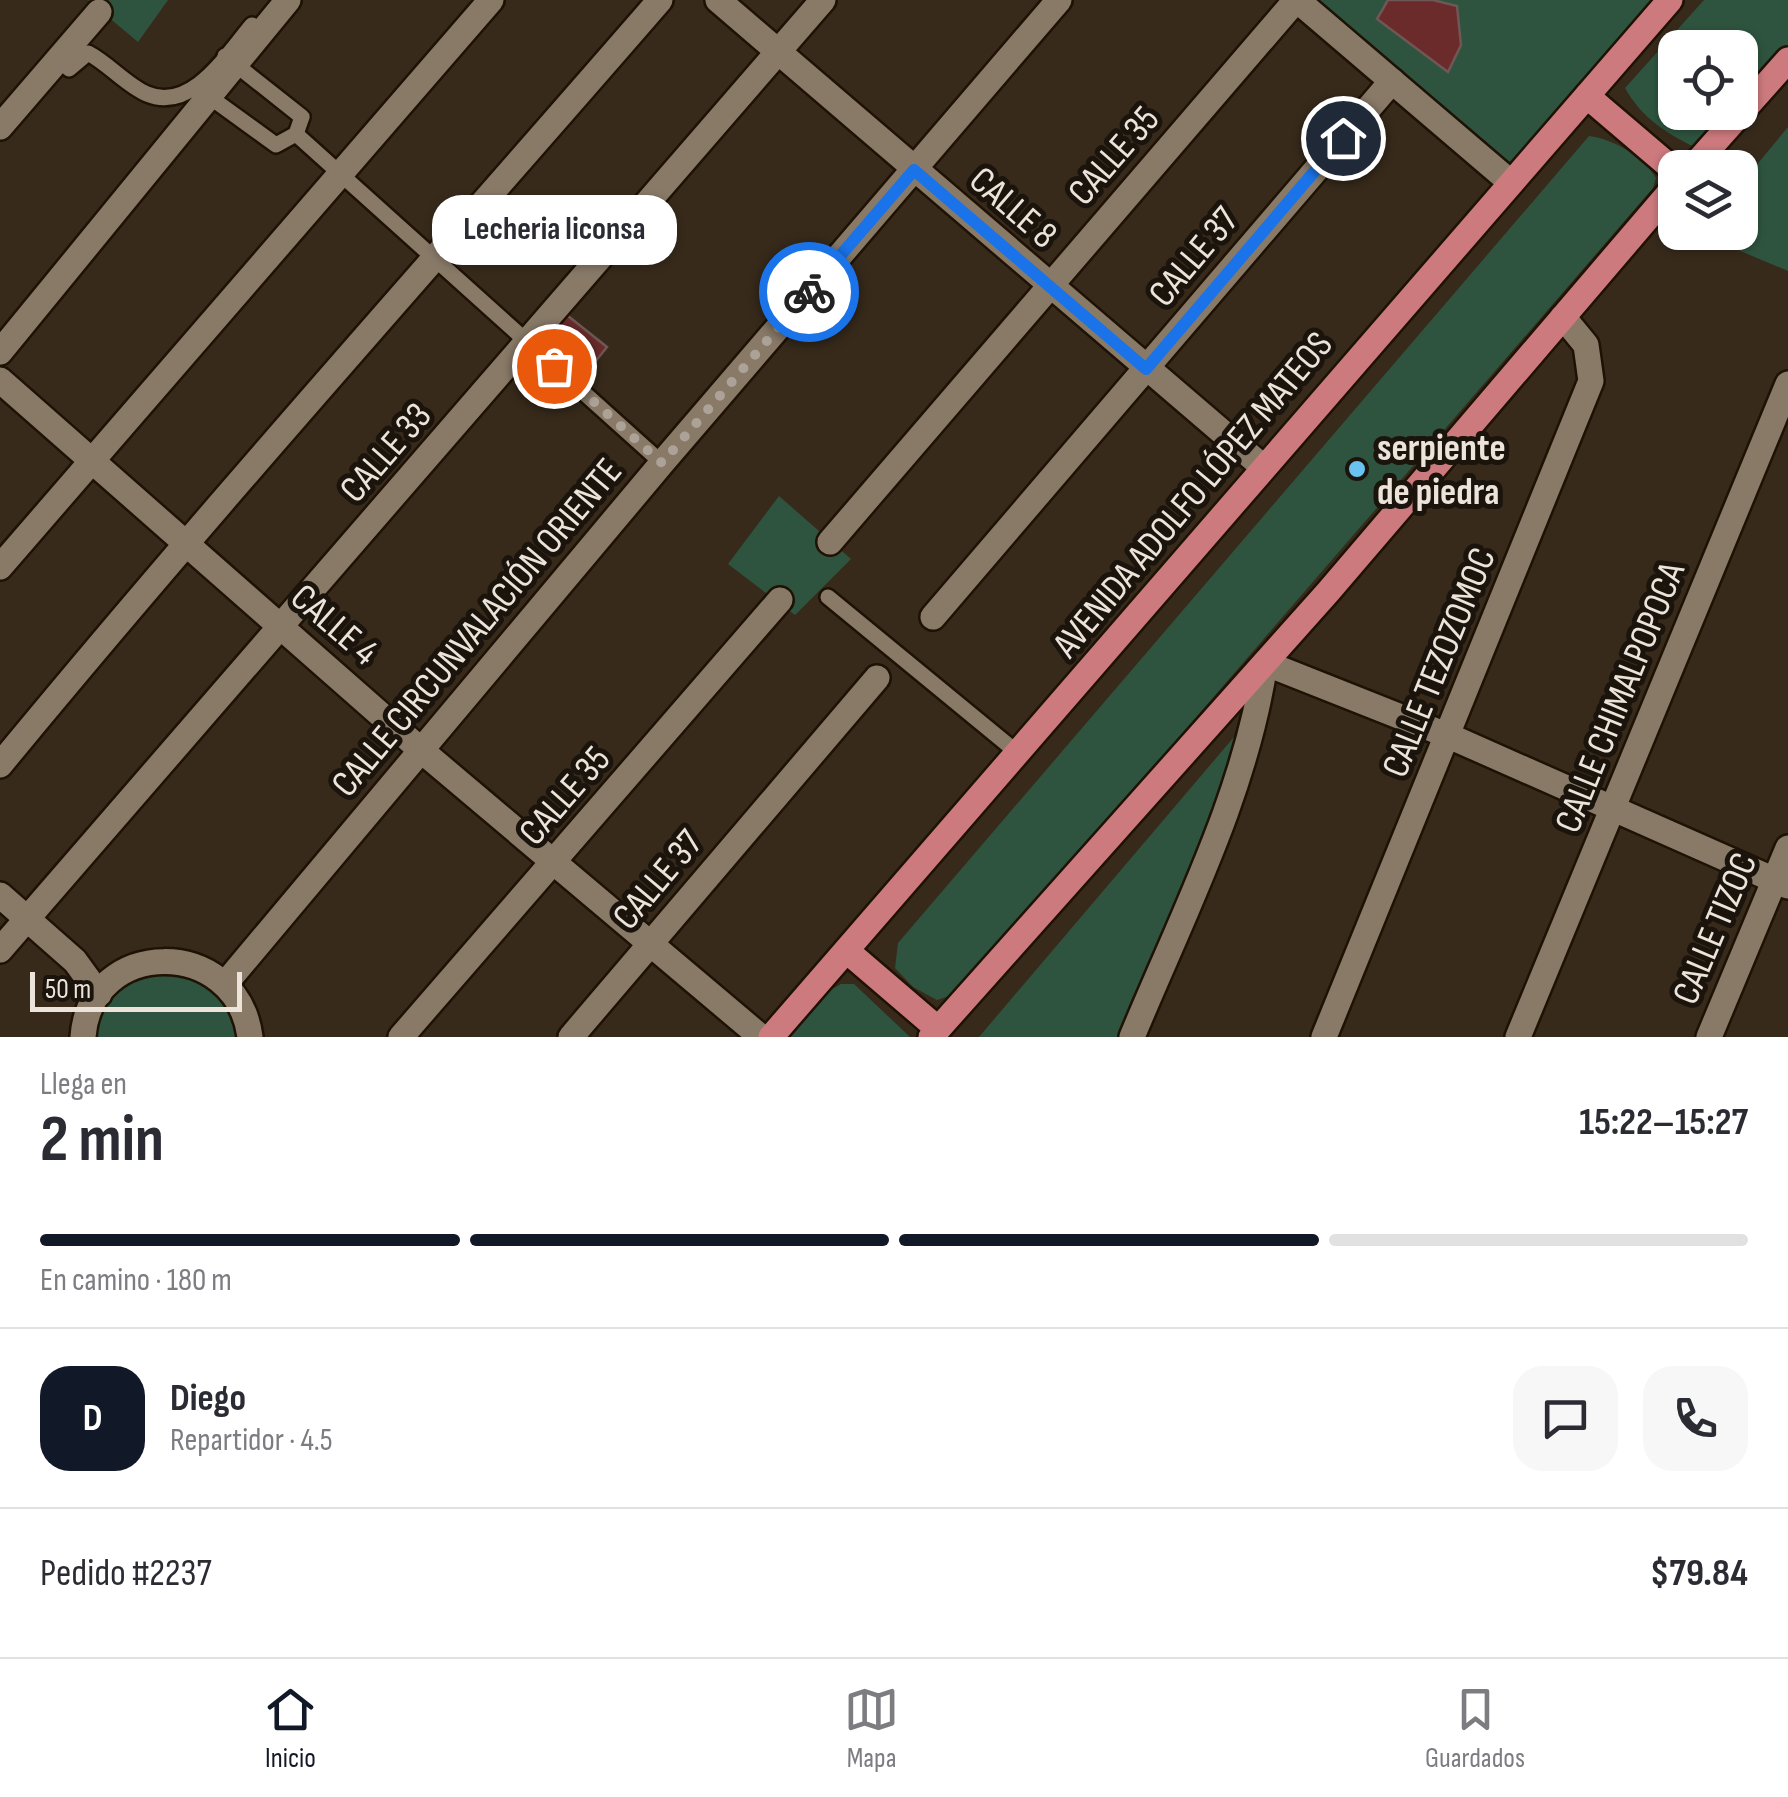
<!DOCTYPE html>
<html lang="es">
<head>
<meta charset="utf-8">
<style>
	:root { --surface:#fff; --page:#f7f7f7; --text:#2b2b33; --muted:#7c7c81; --line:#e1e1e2; --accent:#111827 }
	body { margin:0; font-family:"Sofia Sans Condensed",sans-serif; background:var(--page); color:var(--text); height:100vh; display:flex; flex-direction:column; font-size:38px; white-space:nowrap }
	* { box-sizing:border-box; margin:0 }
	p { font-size:32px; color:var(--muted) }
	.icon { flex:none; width:55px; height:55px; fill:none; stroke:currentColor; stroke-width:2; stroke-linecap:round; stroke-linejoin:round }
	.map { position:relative; height:1037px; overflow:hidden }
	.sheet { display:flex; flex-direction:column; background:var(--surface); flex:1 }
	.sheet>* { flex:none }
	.buttons { position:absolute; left:1658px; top:30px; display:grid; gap:20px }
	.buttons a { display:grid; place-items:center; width:100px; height:100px; border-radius:20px; background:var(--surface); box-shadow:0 2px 8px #0004; font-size:50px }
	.scale { position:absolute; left:30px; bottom:25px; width:212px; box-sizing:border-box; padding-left:10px; border:5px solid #ece3da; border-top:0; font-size:28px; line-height:35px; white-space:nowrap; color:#ece3da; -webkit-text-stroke:8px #1a140d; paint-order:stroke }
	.pin { position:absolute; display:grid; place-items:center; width:85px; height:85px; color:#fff; margin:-42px; border:5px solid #fff; border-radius:50%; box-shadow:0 2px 10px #0007 }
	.courier { position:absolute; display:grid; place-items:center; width:100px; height:100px; margin:-50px; border:8px solid #1a73e8; border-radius:50%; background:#fff; color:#222; box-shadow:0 2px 12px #0007 }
	.bubble { position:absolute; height:70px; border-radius:30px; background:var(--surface); box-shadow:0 2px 8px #0004; font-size:32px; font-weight:700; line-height:70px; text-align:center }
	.headline em { font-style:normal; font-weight:700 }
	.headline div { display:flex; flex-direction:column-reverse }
	.headline { display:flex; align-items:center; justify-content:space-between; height:170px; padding:0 40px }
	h1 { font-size:65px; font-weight:700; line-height:75px }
	.bar { display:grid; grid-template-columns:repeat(4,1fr); gap:15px 10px; align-content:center; height:120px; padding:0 40px }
	.bar i { height:12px; border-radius:8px; background:var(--line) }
	.bar .active { background:var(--accent) }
	.bar p { grid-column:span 4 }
	.line { display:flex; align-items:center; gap:25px; padding:0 40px; border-top:2px solid var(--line) }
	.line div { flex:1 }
	.round { display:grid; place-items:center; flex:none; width:105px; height:105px; border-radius:30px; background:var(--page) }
	.dock { display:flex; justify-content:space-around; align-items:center; height:140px; border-top:2px solid var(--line); background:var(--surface); font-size:28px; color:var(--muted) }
	.dock a { display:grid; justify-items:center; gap:5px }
	.dock .active { color:var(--accent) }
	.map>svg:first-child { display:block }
</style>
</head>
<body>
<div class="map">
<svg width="1788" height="1037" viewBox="0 0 1788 1037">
	<rect width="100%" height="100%" fill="#372a1b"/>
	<g fill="#2e543f">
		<path d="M88,0h80l-30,42z"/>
		<path d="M1287,0h375l-162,187z"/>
		<path d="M1704,0h84v46l-48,57v-55h-65v64l57,1 -32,37c-32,-16 -57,-30 -75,-62z"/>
		<path d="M1788,127v144l-88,-37 40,-2v-47z"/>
		<path d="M1589,136c24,3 54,20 67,42l-3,10 -695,805 -21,7 -24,-13 -18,-19 3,-25z"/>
		<path d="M779,496l72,63 -56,56 -67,-51z"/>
		<path d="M1234,737l17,3 -125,297h-147z"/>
		<path d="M133,972l78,5 36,60h-159l1,-11z"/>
		<path d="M841,984h13l56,53h-120l35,-44z"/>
	</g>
	<g fill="#6b2b2b" stroke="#6f5755" stroke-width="2.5">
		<path d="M1388,0h45l24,6 4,39 -13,27 -71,-53z"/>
		<path d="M563,312l44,35 -17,21 -44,-35z"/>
	</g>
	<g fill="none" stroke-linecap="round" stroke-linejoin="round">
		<defs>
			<g id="lane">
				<path d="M69,69l19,-16c21,11 38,32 59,41 45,19 81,-41 105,-69"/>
				<path d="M196,87l80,58 20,-11 6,-17 -77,-61"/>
				<path d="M296,134l366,329"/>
				<path d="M828,597l191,157"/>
			</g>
			<g id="street">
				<path d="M718,0l545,467"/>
				<path d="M1297,0l212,181"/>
				<path d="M0,127l99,-115"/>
				<path d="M0,352l288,-352"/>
				<path d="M0,380l422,371 339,286"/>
				<path d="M830,542l466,-542"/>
				<path d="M0,567l491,-567"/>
				<path d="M933,617l459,-536"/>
				<path d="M0,765c214,-260 439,-510 660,-765"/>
				<path d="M0,950l823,-950"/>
				<path d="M401,1037l379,-437"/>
				<path d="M571,1037l306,-359"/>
				<path d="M1132,1037c50,-121 114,-244 133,-374l184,73 339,150"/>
				<path d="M1324,1037l267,-656 -5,-36 -23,-28"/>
				<path d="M1518,1037l270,-653"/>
				<path d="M1709,1037l79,-189"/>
			</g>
			<g id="secondary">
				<path d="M0,895l75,66 24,33"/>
				<path d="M225,984l437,-521 397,-463"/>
				<path d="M83,1037c7,-100 154,-101 167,0"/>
			</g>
			<g id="primary">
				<path d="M1587,96l88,75"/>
				<path d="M1692,168l96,-108"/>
				<path d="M847,951l91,78"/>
				<path d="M771,1037l899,-1037"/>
				<path d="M931,1037l397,-445 347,-406"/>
			</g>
		</defs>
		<use href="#lane" stroke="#1e1205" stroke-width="20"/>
		<use href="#street" stroke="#1e1205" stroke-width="30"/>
		<use href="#secondary" stroke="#1e1205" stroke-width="30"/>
		<use href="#primary" stroke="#1e1205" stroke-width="30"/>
		<use href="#lane" stroke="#897a68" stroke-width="15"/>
		<use href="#street" stroke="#897a68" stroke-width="25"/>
		<use href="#secondary" stroke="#897a68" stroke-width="25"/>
		<use href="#primary" stroke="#cd7a7e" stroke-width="25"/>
	</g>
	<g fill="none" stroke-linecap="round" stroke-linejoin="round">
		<path stroke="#ada297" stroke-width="10" stroke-dasharray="0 18" d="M554,366l108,97 147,-171"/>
		<path stroke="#1a73e8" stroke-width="12" d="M809,292l105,-122 232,199 197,-231"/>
	</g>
	<circle fill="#69c3f1" stroke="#1a140d" stroke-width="4" cx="1357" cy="469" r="10"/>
	<g text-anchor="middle" stroke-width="10" stroke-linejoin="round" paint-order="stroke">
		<g font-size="38" fill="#ece3da" stroke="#1a140d">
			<text transform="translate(1113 155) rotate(-49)" y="13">CALLE 35</text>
			<text transform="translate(1014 207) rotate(41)" y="13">CALLE 8</text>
			<text transform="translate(1193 256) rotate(-50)" y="13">CALLE 37</text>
			<text transform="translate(385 452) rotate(-49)" y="13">CALLE 33</text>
			<text transform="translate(1192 494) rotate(-50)" y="13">AVENIDA ADOLFO LÓPEZ MATEOS</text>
			<text transform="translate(335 624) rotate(41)" y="13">CALLE 4</text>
			<text transform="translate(476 627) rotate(-50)" y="13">CALLE CIRCUNVALACIÓN ORIENTE</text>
			<text transform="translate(1438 662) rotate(-68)" y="13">CALLE TEZOZOMOC</text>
			<text transform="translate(1619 697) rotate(-68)" y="13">CALLE CHIMALPOPOCA</text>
			<text transform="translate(564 795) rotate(-49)" y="13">CALLE 35</text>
			<text transform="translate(657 879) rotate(-50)" y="13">CALLE 37</text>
			<text transform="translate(1714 928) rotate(-67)" y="13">CALLE TIZOC</text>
		</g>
		<g font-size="38" font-weight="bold" fill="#ece3da" stroke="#1a140d" text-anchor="start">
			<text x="1377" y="460">serpiente<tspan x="1377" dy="44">de piedra</tspan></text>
		</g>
	</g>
</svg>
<div class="buttons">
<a><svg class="icon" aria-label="locate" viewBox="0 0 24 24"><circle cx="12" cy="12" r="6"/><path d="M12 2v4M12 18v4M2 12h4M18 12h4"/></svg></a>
<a><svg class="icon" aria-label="layers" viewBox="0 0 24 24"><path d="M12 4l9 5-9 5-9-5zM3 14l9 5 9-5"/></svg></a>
</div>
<div class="scale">50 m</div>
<div class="pin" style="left:554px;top:366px;background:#ea580c"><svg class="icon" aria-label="bag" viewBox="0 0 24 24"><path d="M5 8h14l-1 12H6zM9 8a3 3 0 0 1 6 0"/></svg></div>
<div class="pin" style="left:1343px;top:138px;background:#1f2937"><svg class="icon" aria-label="home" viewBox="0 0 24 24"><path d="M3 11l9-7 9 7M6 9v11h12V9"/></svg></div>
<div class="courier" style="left:809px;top:292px"><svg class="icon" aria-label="bike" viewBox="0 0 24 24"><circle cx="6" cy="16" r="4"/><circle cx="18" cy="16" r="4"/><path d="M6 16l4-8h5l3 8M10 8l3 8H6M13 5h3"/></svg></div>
<div class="bubble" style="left:432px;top:195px;width:245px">Lecheria liconsa</div>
</div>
<section class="sheet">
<div class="headline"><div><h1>2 min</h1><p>Llega en</p></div><em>15:22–15:27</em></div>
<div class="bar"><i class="active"></i><i class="active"></i><i class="active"></i><i></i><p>En camino · 180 m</p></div>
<div class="line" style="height:180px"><b class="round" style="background:var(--accent);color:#fff">D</b><div><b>Diego</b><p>Repartidor · 4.5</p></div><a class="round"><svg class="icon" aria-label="chat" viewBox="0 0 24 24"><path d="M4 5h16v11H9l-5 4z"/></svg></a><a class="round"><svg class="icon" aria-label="phone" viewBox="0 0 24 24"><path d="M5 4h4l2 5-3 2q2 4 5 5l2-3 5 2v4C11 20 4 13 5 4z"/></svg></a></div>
<div class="line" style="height:130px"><div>Pedido #2237</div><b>$79.84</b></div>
</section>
<nav class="dock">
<a class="active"><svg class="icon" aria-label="home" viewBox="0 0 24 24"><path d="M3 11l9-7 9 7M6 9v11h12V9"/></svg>Inicio</a>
<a><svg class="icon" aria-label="map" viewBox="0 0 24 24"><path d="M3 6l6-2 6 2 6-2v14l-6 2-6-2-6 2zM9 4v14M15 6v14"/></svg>Mapa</a>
<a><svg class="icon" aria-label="saved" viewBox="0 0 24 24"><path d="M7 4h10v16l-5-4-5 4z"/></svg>Guardados</a>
</nav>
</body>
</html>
